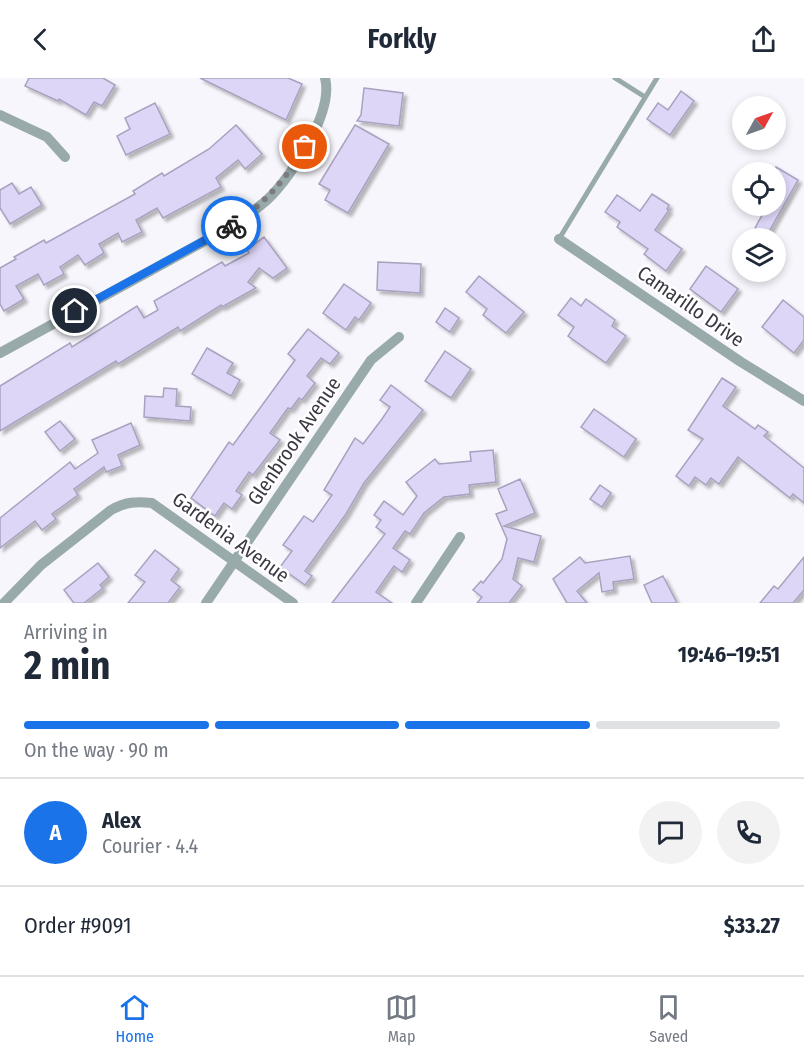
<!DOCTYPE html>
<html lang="en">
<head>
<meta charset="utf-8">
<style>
	:root { --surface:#fff; --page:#f2f2f3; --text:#1f2937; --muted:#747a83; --line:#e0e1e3; --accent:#1a73e8 }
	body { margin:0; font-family:"Fira Sans Condensed",sans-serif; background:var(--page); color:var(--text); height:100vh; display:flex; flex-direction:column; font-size:22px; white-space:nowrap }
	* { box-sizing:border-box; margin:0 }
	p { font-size:20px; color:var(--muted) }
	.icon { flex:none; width:33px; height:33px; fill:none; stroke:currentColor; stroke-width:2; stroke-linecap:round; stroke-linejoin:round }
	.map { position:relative; height:525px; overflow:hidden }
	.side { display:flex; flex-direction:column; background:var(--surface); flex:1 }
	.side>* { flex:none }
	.needle { width:39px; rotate:50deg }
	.buttons { position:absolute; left:732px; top:18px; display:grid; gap:12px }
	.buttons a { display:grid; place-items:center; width:54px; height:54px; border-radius:50%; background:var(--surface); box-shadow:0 3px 9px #0003; font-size:30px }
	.pin { position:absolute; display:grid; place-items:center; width:51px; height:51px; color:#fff; margin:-26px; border:3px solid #fff; border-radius:50%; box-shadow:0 2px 6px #0007 }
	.courier { position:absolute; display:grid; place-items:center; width:60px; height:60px; margin:-30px; border:4px solid #1a73e8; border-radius:50%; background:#fff; color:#222; box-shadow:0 2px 8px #0007 }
	.headline em { font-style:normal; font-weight:700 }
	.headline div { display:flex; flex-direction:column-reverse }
	.headline { display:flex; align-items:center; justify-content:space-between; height:102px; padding:0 24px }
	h1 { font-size:39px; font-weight:700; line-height:45px }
	.bar { display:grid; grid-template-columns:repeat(4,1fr); gap:9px 6px; align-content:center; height:72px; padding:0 24px }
	.bar i { height:8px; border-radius:4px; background:var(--line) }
	.bar .active { background:var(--accent) }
	.bar p { grid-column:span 4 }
	.line { display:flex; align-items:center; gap:15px; padding:0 24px; border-top:2px solid var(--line) }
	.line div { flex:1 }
	.round { display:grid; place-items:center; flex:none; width:63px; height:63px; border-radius:32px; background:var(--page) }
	header { display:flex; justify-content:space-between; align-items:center; height:78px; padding:0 24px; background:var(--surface); font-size:27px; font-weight:700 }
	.menu { display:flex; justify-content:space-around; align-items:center; height:84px; border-top:2px solid var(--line); background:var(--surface); font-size:16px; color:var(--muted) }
	.menu a { display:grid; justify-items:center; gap:3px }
	.menu .active { color:var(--accent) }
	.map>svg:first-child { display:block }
</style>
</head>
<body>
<header><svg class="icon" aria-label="back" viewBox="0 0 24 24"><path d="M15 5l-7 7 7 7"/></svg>Forkly<svg class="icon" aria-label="share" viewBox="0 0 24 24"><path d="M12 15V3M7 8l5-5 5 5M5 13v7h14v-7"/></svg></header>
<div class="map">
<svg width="804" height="525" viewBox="0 0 804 525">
	<defs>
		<filter id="shadow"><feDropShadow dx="3.5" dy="3.5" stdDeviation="1.5" flood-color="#0004"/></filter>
	</defs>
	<rect width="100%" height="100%" fill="#f7f6fc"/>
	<g fill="#ded6f6" stroke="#a9a1bf" stroke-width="1.5" filter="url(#shadow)">
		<path d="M29,0h74l12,7 -13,21 -8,-4 -8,13 -27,-16 -1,2 -33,-15z"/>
		<path d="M200,0h88l14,6 -16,36z"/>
		<path d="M364,10l39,5 -4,33 -42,-5 4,-6z"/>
		<path d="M681,13l13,10 -24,34 -23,-16 11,-16 10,7z"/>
		<path d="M155,25l15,31 -44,21 -9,-19 13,-7 -5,-11z"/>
		<path d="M236,47l26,29 -17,15 -7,-9 -22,18 5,9 -58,31 -6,-10 -21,12 6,12 -20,10 -4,-9 -19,11 5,9 -19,12 -7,-10 -18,12 4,7 -20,11 -6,-11 -22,12 8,13 -20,12 -4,-7v-36l16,-9 -2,-2 30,-17 2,3 89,-49 -2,-3 29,-18 2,3 45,-27z"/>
		<path d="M355,47l34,19 -41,69 -23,-13 5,-10 -11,-6z"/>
		<path d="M776,89l22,13 -31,55 -12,-7 12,-22h9z"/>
		<path d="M12,105l7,11 12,-7 11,18 -32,19 -10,-16v-18z"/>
		<path d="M652,116l17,11 -2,4 2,1 -14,20 27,19 -16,22 -22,-17 4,-5 -31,-22 3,-5 -15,-10 12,-17 23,16z"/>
		<path d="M264,159l23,31 -14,10 -14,-10 -11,14 8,6 -34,19 -1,-2 -41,26 -2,-4 -60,37 -2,-3 -116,70v-45l70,-43 2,4 65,-41 7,12 14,-8 -4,-9 68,-39 3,4 24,-13 -2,-3z"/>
		<path d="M378,184l43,2 -1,29 -43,-3z"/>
		<path d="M706,188l32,23 -17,23 -31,-23z"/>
		<path d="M479,198l45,36 -18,21 -23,-18 4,-6 -21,-17z"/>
		<path d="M344,206l27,19 -12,17 -4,-3 -9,13 -23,-17z"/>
		<path d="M571,220l10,8 5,-7 29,21 -3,6 14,10 -20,27 -38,-27 6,-9 -16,-12z"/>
		<path d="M783,222l21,17v23l-10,13 -32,-26z"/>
		<path d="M445,230l14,10 -9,14 -14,-10z"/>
		<path d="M308,251l31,24 -9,11 -9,-6 -14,18 8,7 -13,17 -3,-2 -8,11 -3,-1 -18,25 10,7 -27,35 -4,-3 -13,19 6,4 -10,14 -8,-6 -9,13 -24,-18 38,-56 4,3 62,-85 -7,-6z"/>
		<path d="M207,270l26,15 -6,10 13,7 -9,16 -39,-22z"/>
		<path d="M445,273l26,18 -20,29 -26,-17z"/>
		<path d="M722,300l14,9 -13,19 32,23 3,-4 10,7 -4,4 40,32v35l-11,-9 -3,4 -52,-41 -19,27 -8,-6 -5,7 -11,-8 -6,9 -13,-10 27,-37 -15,-9z"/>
		<path d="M391,307l32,25 -59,73 -18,31 -41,57 7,5 -7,9 -25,-18 12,-16 -9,-6 21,-29 9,6 19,-27 -8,-5 31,-52 8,6 19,-25 8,-12 -10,-7z"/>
		<path d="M164,310l13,1 -1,17 15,1 -1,14 -46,-4 1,-21 18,1z"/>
		<path d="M594,331l42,30 -12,18 -43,-30z"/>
		<path d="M60,343l15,18 -15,12 -15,-19z"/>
		<path d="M131,345l9,22 -22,10 4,11 -16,6 -2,-5 -30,22 4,6 -26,19 4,5 -14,11 -7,-9 -35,27v-30l70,-56 5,7 23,-16 -6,-13z"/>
		<path d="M493,372l3,32 -27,3 1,9 -26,3 -20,16 -14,21 -5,-3 -12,17 17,12 -8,12 -8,-6 -18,26 16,11h-60l53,-69 -9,-7 5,-7 -7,-5 10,-14 19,14 14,-19 -11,-14 29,-23 4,5 32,-3 -1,-9z"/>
		<path d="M520,401l15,34 -31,13 37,10 -7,26 -16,-4 -5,21 9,7 -13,17h-32l5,-6 -9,-7 8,-9 2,2 19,-24 5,-20 -11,-25 11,-4 -9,-21z"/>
		<path d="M600,407l11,8 -9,14 -12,-8z"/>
		<path d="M155,472l24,19 -8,11 9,7 -12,16h-40l17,-21 -10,-7z"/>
		<path d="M630,478l4,23 -21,3 1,8 -12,2 -3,-19 -22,18 10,12h-20l-14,-24 27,-22 5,6z"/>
		<path d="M804,479v33l-11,13h-33l14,-17 4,3z"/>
		<path d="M98,485l11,14 -9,8 3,3 -19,15h-10l-10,-13z"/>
		<path d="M663,498l14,27h-25l-8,-18z"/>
	</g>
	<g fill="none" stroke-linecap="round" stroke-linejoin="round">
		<g stroke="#9aa" stroke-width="5">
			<path d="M615,0l30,19"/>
			<path d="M559,161l98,-161"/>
		</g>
		<g stroke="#9aa" stroke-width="10">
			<path d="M0,37l47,22 18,20"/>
			<path d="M559,161l182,123 63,39"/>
			<path d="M0,275l223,-122c15,-10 31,-19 45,-32 24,-23 66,-87 57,-121"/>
			<path d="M4,525l37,-38 70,-55c14,-8 25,-9 41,-7l141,100"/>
			<path d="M206,525l165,-243 28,-23"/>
			<path d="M416,525l44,-66"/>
		</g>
	</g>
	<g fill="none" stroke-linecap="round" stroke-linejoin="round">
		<path stroke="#7d7a84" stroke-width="6" stroke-dasharray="0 10.8" d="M231,148c33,-22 54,-45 74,-79"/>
		<path stroke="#1a73e8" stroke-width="8" d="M75,233l156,-85"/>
	</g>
	<g text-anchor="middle" stroke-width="5" stroke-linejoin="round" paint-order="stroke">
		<g font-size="20" fill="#3b3844" stroke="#fff">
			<text transform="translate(691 228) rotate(35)" y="7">Camarillo Drive</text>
			<text transform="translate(294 363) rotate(-56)" y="7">Glenbrook Avenue</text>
			<text transform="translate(231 459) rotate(36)" y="7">Gardenia Avenue</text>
		</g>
	</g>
</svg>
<div class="buttons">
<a><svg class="needle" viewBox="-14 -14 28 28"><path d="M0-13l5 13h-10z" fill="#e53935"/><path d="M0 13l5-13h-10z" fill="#747a83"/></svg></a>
<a><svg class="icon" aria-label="locate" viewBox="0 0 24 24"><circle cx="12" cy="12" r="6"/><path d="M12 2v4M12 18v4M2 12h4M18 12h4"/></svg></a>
<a><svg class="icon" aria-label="layers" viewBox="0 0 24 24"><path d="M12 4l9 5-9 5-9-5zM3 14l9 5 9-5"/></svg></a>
</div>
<div class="pin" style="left:305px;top:69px;background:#ea580c"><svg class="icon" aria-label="bag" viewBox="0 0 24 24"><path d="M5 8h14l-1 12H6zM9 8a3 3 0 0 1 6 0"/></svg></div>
<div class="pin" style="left:75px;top:233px;background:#1f2937"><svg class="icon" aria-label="home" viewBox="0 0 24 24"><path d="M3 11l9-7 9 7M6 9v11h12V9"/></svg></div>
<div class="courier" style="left:231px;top:148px"><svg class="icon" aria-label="bike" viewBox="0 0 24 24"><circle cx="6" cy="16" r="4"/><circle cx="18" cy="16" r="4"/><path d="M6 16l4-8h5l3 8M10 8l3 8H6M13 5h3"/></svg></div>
</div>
<section class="side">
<div class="headline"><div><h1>2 min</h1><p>Arriving in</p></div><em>19:46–19:51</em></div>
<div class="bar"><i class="active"></i><i class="active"></i><i class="active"></i><i></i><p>On the way · 90 m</p></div>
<div class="line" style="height:108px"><b class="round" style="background:var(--accent);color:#fff">A</b><div><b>Alex</b><p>Courier · 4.4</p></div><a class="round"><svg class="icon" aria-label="chat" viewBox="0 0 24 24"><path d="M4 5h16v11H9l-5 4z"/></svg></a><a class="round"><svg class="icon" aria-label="phone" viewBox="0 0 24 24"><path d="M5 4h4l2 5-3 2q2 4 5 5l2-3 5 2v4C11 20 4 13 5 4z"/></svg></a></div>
<div class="line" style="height:78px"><div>Order #9091</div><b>$33.27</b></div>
</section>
<nav class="menu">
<a class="active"><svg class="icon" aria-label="home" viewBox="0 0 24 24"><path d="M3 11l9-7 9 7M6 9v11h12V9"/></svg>Home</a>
<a><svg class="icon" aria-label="map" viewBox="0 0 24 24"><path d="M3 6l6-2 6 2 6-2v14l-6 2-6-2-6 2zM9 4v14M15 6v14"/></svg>Map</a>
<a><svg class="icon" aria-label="saved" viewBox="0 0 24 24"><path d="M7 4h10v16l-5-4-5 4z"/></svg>Saved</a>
</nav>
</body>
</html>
